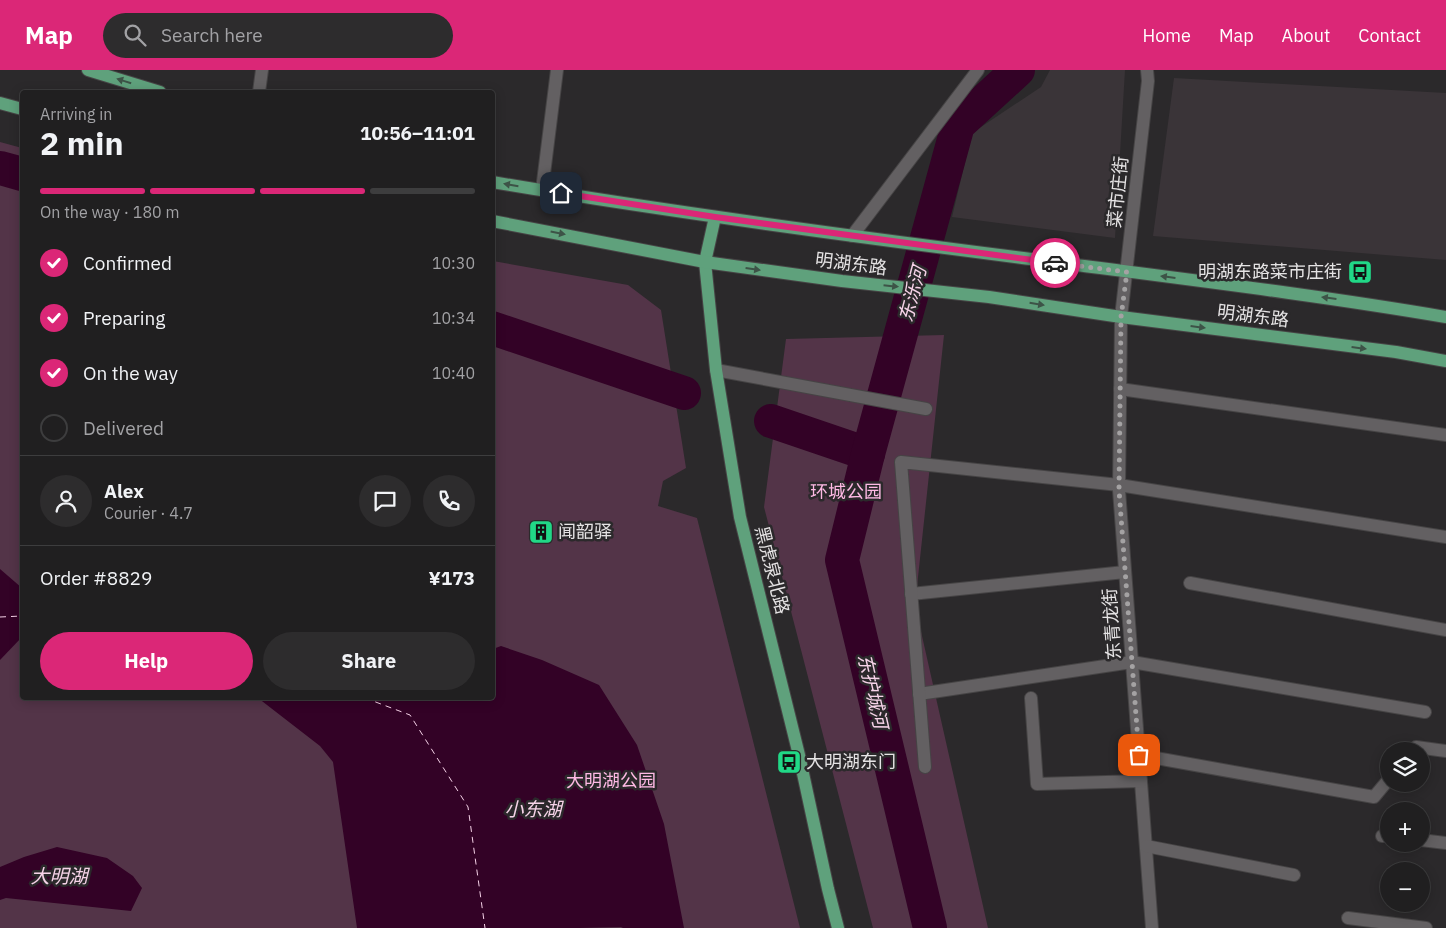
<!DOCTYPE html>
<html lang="en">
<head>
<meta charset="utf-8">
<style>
	:root { --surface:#201f20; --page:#2d2c2d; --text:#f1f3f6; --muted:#a2a2a5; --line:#3d3d3e; --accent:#db2777 }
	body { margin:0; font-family:"IBM Plex Sans","Noto Sans SC",sans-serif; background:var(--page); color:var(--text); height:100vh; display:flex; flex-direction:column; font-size:19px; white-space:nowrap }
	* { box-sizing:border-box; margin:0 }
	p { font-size:16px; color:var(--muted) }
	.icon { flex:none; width:28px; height:28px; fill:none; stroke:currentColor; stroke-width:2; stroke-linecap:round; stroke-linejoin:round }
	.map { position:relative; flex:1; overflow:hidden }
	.details { position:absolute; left:20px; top:20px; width:475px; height:610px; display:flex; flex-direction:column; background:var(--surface); border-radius:5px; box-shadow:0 2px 12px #0003,0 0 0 1px var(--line) }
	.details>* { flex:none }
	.tools { position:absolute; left:1380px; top:672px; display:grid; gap:10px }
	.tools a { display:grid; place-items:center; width:50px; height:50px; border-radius:50%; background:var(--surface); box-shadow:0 2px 12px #0003,0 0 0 1px var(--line); font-size:25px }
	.pin { position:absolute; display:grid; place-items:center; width:42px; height:42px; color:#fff; margin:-21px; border-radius:10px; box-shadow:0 2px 8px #0006 }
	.courier { position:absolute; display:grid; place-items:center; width:50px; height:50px; margin:-25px; border:4px solid #db2777; border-radius:50%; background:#fff; color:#222; box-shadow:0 1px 6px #0007 }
	.overview em { font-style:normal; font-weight:700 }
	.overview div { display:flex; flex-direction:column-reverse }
	.overview { display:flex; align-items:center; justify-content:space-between; height:85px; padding:0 20px }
	h1 { font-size:32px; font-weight:700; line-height:38px }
	.bar { display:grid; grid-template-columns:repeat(4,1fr); gap:8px 5px; align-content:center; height:60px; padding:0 20px }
	.bar i { height:6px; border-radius:4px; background:var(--line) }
	.bar .active { background:var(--accent) }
	.bar p { grid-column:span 4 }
	.line { display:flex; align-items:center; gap:12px; padding:0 20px; border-top:1px solid var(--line) }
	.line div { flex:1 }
	.round { display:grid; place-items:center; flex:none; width:52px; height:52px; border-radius:26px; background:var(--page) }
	ol { padding:0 20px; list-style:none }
	li { display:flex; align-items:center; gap:15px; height:55px }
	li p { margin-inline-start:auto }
	li .icon { padding:5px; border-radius:50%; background:var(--accent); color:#fff; stroke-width:4 }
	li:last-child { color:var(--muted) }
	li i { width:28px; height:28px; border:2px solid var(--line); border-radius:50% }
	.primary-button { display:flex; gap:10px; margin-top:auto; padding:10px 20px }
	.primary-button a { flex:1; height:58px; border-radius:30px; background:var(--accent); color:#fff; font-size:20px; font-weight:700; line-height:58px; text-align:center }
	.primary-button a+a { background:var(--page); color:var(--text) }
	header { display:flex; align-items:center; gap:30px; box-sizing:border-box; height:70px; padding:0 25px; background:var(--accent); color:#fff }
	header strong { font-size:24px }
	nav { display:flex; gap:28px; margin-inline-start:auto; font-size:18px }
	.search { width:350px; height:45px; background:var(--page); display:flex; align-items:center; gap:12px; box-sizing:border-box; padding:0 18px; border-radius:28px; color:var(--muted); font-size:19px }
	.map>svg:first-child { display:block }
</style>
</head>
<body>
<header>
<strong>Map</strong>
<div class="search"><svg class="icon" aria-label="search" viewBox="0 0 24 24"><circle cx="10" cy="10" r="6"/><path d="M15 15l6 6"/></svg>Search here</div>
<nav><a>Home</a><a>Map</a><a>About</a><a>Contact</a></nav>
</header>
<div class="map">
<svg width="1446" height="858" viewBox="0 0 1446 858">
	<rect width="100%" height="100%" fill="#2b292b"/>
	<g fill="#3a3438">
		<path d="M1050,0h75l-10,168 -163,-21 20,-84 69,-46z"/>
		<path d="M1174,8l272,15v167l-293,-24z"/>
	</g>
	<g fill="#533448">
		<path d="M0,72l22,6v550h470l1,-437 135,24 33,25 25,158 -23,13 -5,25 39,12 103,410h-800z"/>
		<path d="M944,265l-29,270 73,323h-115l-109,-421 22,-168z"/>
	</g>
	<g fill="#330226">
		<path d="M0,499l22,19v49l-22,23z"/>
		<path d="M501,576l41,14 57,25 38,60 27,79 20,104h-61l-2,-1 -42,1h-222l-24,-166 -13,-16 -62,-48h234l1,-49z"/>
		<path d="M57,777l50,11 26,18 9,12 -11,23 -125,-13 -6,2v-33l24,-10z"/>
	</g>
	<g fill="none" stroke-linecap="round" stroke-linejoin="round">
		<g stroke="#330226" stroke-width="34">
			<path d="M0,98l22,6"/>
			<path d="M492,258l192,65"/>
			<path d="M771,351l97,33"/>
			<path d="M930,858l-88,-368 26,-106 90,-329 60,-55"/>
		</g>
		<g stroke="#f6d3e8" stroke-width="1" stroke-dasharray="6 5" stroke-linecap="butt">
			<path d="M0,547l22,-1"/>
			<path d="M365,628l45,17 58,92 17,121"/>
		</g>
		<defs>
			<g id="minor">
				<path d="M1147,0l1,11 -27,236 -2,173 33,438"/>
				<path d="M259,22l3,-22"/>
				<path d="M542,120l15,-120"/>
				<path d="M852,166l126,-166"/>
				<path d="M716,300l210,39"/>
				<path d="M1120,319l326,46"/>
				<path d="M1190,513l256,47"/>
				<path d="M911,524l214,-22"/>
				<path d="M919,624l213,-32 293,50"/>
				<path d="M1031,628l6,86 104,-3"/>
				<path d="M1412,681l4,-4 30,4"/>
				<path d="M1139,685l235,42 15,-18"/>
				<path d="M925,697l-24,-305 218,23 327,52"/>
				<path d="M1382,766h7"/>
				<path d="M1421,770l25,3"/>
				<path d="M1146,776l148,29"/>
				<path d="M1348,848l78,10"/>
			</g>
			<g id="major">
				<path d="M88,0l72,22"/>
				<path d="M0,33l22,6"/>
				<path d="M492,112c182,31 364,55 547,78 136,18 272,34 407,57"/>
				<path d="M715,147l-10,45 11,108 24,147 59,238 29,134 10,39"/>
				<path d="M492,151l213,41 137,19 147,16 132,20 275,35 50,9"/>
			</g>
		</defs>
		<use href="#minor" stroke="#464445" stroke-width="14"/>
		<use href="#major" stroke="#464445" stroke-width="14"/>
		<use href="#minor" stroke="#636062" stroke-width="12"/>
		<use href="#major" stroke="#5fa17c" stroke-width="12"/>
	</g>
	<defs><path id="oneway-solid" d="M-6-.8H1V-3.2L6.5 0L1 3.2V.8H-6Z" transform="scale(1.25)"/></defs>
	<g fill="#3d5347">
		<use href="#oneway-solid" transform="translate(124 11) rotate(-163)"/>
		<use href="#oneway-solid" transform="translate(511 115) rotate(-170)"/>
		<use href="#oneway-solid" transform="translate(558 163) rotate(11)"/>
		<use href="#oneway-solid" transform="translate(753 199) rotate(8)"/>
		<use href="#oneway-solid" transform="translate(1168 207) rotate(-173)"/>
		<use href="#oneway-solid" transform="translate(891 216) rotate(6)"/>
		<use href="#oneway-solid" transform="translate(1329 228) rotate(-173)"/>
		<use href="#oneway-solid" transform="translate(1037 234) rotate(9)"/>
		<use href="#oneway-solid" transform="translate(1198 257) rotate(7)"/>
		<use href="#oneway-solid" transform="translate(1359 278) rotate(7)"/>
	</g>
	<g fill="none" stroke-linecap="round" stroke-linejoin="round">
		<path stroke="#a4a2a3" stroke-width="5" stroke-dasharray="0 9" d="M1055,193l72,9 -6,45 -2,173 20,265"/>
		<path stroke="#db2777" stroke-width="6" d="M561,123l154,24 340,46"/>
	</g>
	<defs>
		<symbol id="bus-square" viewBox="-11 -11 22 22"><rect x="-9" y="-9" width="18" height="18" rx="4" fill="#21d887" stroke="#2b292b"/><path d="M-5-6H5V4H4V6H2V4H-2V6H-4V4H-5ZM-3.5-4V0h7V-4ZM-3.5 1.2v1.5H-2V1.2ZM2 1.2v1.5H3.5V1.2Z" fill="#111"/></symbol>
		<symbol id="building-square" viewBox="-11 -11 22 22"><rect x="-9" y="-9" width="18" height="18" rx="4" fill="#21d887" stroke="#2b292b"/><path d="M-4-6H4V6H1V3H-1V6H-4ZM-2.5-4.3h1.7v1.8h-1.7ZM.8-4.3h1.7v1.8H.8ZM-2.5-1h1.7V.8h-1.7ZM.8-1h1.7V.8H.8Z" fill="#111"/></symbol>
	</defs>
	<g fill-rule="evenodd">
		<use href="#bus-square" x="1346" y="188" width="28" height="28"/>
		<use href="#building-square" x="527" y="448" width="28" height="28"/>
		<use href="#bus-square" x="775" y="678" width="28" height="28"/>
	</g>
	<g text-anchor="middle" stroke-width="5" stroke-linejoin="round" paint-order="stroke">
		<g font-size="18" fill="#e5e3e4" stroke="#2b292b">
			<text transform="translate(1118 122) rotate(-84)" y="6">菜市庄街</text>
			<text transform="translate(851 194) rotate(7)" y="6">明湖东路</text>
			<text transform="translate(1253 246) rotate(7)" y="6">明湖东路</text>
			<text transform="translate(772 500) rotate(76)" y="6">黑虎泉北路</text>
			<text transform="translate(1112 554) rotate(-94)" y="6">东青龙街</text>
		</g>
		<g font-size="18" fill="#e5e3e4" stroke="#2b292b" text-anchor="start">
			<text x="1342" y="208" text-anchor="end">明湖东路菜市庄街</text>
			<text x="558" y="468">闻韶驿</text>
			<text x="806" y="698">大明湖东门</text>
		</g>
		<g font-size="18" fill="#feb9e4" stroke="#2b292b">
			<text x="846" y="428">环城公园</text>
			<text x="611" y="717">大明湖公园</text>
		</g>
		<g font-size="19" font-style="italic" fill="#f6d3e8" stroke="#2b292b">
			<text transform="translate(912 224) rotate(-75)" y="7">东泺河</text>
			<text transform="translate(873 621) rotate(77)" y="7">东护城河</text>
			<text x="533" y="746">小东湖</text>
			<text x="59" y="813">大明湖</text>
		</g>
	</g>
</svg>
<div class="tools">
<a><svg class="icon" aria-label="layers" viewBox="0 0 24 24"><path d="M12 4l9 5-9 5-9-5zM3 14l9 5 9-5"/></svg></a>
<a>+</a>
<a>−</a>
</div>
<div class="pin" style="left:1139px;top:685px;background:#ea580c"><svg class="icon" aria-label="bag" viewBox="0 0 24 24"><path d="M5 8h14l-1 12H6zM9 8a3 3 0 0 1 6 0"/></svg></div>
<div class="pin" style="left:561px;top:123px;background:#1f2937"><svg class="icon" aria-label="home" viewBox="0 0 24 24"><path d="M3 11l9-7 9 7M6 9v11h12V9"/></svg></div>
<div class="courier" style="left:1055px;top:193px"><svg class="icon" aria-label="car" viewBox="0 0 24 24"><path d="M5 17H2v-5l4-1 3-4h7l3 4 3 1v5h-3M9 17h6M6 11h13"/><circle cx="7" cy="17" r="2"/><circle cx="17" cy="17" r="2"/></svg></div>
<section class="details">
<div class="overview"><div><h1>2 min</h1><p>Arriving in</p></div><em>10:56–11:01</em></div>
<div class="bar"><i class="active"></i><i class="active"></i><i class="active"></i><i></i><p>On the way · 180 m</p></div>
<ol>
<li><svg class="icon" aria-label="check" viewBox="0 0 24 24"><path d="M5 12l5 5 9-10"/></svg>Confirmed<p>10:30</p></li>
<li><svg class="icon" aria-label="check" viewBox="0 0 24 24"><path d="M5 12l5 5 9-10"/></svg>Preparing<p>10:34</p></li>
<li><svg class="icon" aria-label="check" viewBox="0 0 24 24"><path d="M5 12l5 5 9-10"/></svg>On the way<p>10:40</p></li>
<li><i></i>Delivered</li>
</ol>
<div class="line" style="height:90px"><a class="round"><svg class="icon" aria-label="person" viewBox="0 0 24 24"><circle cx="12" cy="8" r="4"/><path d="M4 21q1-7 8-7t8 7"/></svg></a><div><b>Alex</b><p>Courier · 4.7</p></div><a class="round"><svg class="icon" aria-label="chat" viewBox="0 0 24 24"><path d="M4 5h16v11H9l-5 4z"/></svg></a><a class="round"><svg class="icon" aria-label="phone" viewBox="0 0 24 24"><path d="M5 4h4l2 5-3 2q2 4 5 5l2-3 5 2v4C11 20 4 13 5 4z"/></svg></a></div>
<div class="line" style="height:65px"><div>Order #8829</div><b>¥173</b></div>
<div class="primary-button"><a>Help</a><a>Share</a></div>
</section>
</div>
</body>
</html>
